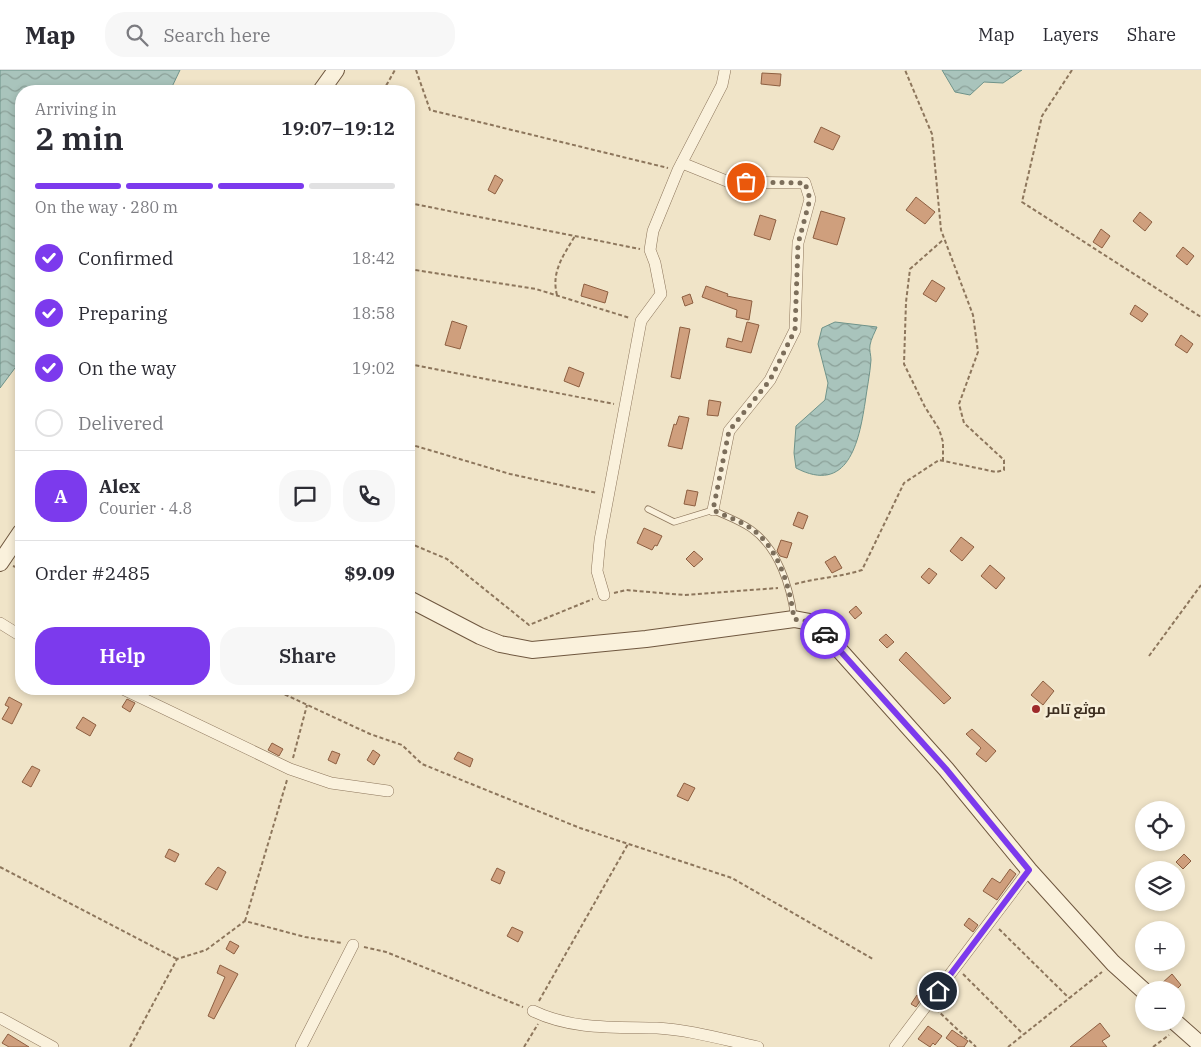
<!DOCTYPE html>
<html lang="en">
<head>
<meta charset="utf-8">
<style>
	:root { --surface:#fff; --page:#f7f7f7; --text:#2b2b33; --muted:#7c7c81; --line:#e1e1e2; --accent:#7c3aed }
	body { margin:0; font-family:"IBM Plex Serif",Cairo,serif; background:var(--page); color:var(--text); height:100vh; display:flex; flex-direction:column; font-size:19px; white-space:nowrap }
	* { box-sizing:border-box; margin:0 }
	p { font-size:16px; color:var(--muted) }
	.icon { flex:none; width:28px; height:28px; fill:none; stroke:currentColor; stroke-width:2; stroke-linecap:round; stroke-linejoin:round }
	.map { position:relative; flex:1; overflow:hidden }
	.sheet { position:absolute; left:15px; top:15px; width:400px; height:610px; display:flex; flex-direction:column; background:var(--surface); border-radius:20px; box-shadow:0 2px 8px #0003 }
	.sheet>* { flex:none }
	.buttons { position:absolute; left:1135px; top:731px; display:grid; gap:10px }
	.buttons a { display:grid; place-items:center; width:50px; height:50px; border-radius:50%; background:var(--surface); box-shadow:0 2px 8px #0003; font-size:25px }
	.pin { position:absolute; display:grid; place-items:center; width:42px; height:42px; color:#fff; margin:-21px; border:2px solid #fff; border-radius:50%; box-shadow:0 1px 5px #0007 }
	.courier { position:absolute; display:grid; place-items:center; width:50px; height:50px; margin:-25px; border:4px solid #7c3aed; border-radius:50%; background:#fff; color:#222; box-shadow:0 1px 6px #0007 }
	.head em { font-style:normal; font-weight:600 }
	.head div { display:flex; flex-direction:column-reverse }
	.head { display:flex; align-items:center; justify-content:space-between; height:85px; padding:0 20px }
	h1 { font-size:32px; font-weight:600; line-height:38px }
	.bar { display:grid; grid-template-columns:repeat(4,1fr); gap:8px 5px; align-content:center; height:60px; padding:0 20px }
	.bar i { height:6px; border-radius:4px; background:var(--line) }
	.bar .active { background:var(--accent) }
	.bar p { grid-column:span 4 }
	.line { display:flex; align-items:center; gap:12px; padding:0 20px; border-top:1px solid var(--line) }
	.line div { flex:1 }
	.round { display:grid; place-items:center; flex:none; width:52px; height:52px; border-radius:20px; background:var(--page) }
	ol { padding:0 20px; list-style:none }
	li { display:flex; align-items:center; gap:15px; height:55px }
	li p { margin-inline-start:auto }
	li .icon { padding:5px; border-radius:50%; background:var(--accent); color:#fff; stroke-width:4 }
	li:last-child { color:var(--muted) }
	li i { width:28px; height:28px; border:2px solid var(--line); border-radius:50% }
	.action { display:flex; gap:10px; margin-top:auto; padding:10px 20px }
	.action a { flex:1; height:58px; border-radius:20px; background:var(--accent); color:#fff; font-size:20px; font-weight:600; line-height:58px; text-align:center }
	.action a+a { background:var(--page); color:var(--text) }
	header { display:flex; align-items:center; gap:30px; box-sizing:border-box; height:70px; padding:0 25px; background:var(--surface); border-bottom:1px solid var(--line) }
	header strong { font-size:24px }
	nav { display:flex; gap:28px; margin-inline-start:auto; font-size:18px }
	.search { width:350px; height:45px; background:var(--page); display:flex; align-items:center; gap:12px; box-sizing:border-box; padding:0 18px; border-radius:20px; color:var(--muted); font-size:19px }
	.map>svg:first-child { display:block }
</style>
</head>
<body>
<header>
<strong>Map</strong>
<div class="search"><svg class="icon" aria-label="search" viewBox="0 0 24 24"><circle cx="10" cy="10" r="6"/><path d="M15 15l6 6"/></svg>Search here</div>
<nav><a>Map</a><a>Layers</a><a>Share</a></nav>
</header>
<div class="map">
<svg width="1201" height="977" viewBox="0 0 1201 977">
	<defs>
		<pattern id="water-waves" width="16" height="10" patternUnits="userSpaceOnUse" patternTransform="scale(1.25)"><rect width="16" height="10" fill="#a9c4bc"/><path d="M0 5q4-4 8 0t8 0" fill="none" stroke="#8ba098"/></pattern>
	</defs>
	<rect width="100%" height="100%" fill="#f0e4c8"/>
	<g fill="url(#water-waves)" stroke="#6f938a">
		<path d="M0,0h180l-10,21h-149v269l-21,28z"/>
		<path d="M942,0h80l-19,13 -19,-1 -14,13 -15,-3z"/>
		<path d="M835,252l42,5c-2,5 -6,12 -7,18 -1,5 1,10 1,15 -1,14 -4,28 -6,43 -6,39 -17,92 -69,65l-2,-15 2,-27 29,-26 3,-17 -10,-39 4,-16z"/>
	</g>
	<g fill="#cf9f7d" stroke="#8d5f41">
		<path d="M762,3l19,1 -1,12 -19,-2z"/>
		<path d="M821,57l19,9 -7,14 -19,-8z"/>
		<path d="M495,105l8,5 -8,14 -7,-4z"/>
		<path d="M916,127l19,15 -10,12 -19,-14z"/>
		<path d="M821,141l24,7 -8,27 -24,-7z"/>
		<path d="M1140,142l12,10 -7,9 -12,-10z"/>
		<path d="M760,145l16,5 -6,20 -16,-5z"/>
		<path d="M1101,159l9,7 -8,12 -9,-6z"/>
		<path d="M1183,177l11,9 -7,9 -11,-9z"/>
		<path d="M932,210l13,8 -9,14 -13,-8z"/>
		<path d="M584,214l24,8 -3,11 -24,-7z"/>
		<path d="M706,216l22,8 -1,2 25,5 -3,19 -13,-3 1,-7 -35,-13z"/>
		<path d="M690,224l3,9 -8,3 -3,-9z"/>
		<path d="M1135,235l13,9 -6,8 -12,-8z"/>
		<path d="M452,251l15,5 -7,23 -15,-4z"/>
		<path d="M747,252l12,3 -8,28 -25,-6 2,-9 14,4z"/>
		<path d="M680,257l10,2 -10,50 -9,-2z"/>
		<path d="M1181,265l12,9 -6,9 -12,-8z"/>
		<path d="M569,297l15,6 -5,14 -15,-6z"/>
		<path d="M709,330l12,2 -3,14 -11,-1z"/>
		<path d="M679,346l10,2 -7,31 -14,-3 6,-22 2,1z"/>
		<path d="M687,420l11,2 -3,14 -11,-2z"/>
		<path d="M798,442l10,4 -5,13 -10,-4z"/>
		<path d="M644,458l18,8 -5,10 -2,-1 -3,5 -15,-7z"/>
		<path d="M961,467l13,10 -12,14 -12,-10z"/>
		<path d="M781,470l11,3 -5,15 -7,-2 -3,-5z"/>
		<path d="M694,481l9,8 -9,8 -8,-8z"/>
		<path d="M835,486l7,12 -10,5 -7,-11z"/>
		<path d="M990,495l15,13 -9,11 -15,-13z"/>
		<path d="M929,498l8,6 -8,10 -8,-7z"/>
		<path d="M856,536l6,7 -7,6 -6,-7z"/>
		<path d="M886,564l8,8 -7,6 -8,-8z"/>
		<path d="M906,582l45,46 -7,6 -45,-44z"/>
		<path d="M1043,611l11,10 -11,14 -12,-10z"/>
		<path d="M9,627l13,7 -10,20 -10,-5 7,-12 -4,-2z"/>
		<path d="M127,629l8,4 -5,9 -8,-5z"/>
		<path d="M83,647l13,8 -6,11 -14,-8z"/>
		<path d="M972,659l24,22 -10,11 -10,-8 5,-6 -15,-14z"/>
		<path d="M272,673l11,6 -4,7 -11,-6z"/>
		<path d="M373,680l7,5 -6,10 -7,-5z"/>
		<path d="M332,681l8,3 -4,10 -8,-4z"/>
		<path d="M458,682l15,7 -3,8 -16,-8z"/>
		<path d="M32,696l8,4 -9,17 -9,-5z"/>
		<path d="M684,713l11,5 -7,13 -11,-5z"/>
		<path d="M169,779l10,5 -4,8 -10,-5z"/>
		<path d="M1184,784l7,7 -8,8 -7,-7z"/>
		<path d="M218,797l8,5 -9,18 -12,-6z"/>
		<path d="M497,798l8,4 -5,12 -9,-4z"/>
		<path d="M1010,799l6,5 -19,26 -14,-9 9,-13 8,5z"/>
		<path d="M969,848l9,7 -5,7 -9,-7z"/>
		<path d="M512,857l11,5 -5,10 -11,-6z"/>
		<path d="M230,871l9,5 -5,8 -8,-5z"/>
		<path d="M220,895l18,9 -24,45 -6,-3 17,-39 -8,-4z"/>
		<path d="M1172,904l9,11 -5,5h-12l-4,-5z"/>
		<path d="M917,925l5,3 -6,9 -5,-3z"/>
		<path d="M1100,953l10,13 -8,5 5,6h-37z"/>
		<path d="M928,956l14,10 -7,9 -2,-2 -3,4 -12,-8z"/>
		<path d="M952,960l16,11 -4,6h-6l-12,-9z"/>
		<path d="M8,964l21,13h-20l-7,-4z"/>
	</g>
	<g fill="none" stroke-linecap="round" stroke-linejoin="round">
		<defs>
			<path id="lane" d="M648,439l26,13 39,-12c12,6 27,11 38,19 27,19 39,57 43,88"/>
			<g id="street">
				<path d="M682,93l47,19 76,1 5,16 -12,44 -3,87 -25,50 -41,51 -16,79"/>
				<path d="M604,525l-7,-24 3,-31 41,-219 20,-27 -6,-31 -5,-13 3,-19 25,-61 44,-85 3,-15"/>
				<path d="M0,553l21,13"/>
				<path d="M123,619l167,80 41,14 57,8"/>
				<path d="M533,941c40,19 81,16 124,17 34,2 68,12 101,19"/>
				<path d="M0,948l53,29"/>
				<path d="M301,977l52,-102"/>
				<path d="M895,977l134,-177"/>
			</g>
			<g id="secondary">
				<path d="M321,21l15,-21"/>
				<path d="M0,493l21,-31"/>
				<path d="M409,529l71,37 20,8 32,6 114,-11 148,-20 16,3 16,13 120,134 83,101 84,93 31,28"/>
				<path d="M1175,952l26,23"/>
			</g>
		</defs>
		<use href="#lane" stroke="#8d765c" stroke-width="7"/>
		<use href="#street" stroke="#8d765c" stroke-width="12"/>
		<use href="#secondary" stroke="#6f573f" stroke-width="18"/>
		<g stroke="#8d765c" stroke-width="2" stroke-dasharray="4 2.5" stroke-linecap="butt">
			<path d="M416,0l14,40 238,58"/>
			<path d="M1072,0l-30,46 -20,86 179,115"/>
			<path d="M383,21l12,-21"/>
			<path d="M409,133l231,46"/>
			<path d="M409,199l127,20 94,29"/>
			<path d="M557,225c-6,-23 6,-39 18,-59"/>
			<path d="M409,294l205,40"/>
			<path d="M409,374l101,30 87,19"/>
			<path d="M943,391v-19l-4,-13 -14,-22 -21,-43 2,-62 4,-33 34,-30"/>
			<path d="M409,473l38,16 82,66 64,-26"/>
			<path d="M13,496l8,3"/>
			<path d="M795,514c22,-6 45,-7 67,-14l42,-87 35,-23 57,12 8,-2v-10l-40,-37 -5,-19 19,-52 -5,-37 -32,-85 -9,-96 -27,-64"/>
			<path d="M614,523l12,-3 58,5 94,-7"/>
			<path d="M1149,586l52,-71"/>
			<path d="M273,619l97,45 32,11 20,19 158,64 152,50 141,81"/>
			<path d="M293,688l14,-53"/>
			<path d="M0,797l177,92"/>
			<path d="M245,851l42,-141"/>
			<path d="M999,859l70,69"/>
			<path d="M364,877l22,5 137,55"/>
			<path d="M963,904l60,60"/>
			<path d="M539,931l89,-157"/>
			<path d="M936,939l40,38"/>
			<path d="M130,977l47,-88 29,-9 39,-29 60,16 37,6"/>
			<path d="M524,977l14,-23"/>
			<path d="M1008,977l94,-75"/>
			<path d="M1153,977l16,-12"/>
		</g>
		<use href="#lane" stroke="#faf1dc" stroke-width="5.5"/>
		<use href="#street" stroke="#faf1dc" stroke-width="11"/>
		<use href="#secondary" stroke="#faf1dc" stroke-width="16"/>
	</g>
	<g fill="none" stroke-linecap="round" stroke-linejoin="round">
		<path stroke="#7c6e5b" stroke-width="5" stroke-dasharray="0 9" d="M746,112l59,1 5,16 -12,45 -3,86 -25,50 -41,51 -16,79c12,6 28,11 39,19 27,20 38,58 42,90l16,3 15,12"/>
		<path stroke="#7c3aed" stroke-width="6" d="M825,564l121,135 83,101 -91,121"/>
	</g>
	<circle fill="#9e2a2b" stroke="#f7eed8" stroke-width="2" cx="1036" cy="639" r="5"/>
	<g text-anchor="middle" stroke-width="5" stroke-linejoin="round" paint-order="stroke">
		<g font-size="14" font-weight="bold" fill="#3d2e20" stroke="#f7eed8" text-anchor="start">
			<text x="1046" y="644">موثع تامر</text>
		</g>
	</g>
</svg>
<div class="buttons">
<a><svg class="icon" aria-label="locate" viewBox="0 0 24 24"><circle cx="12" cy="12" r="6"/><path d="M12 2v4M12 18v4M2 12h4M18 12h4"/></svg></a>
<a><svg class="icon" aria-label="layers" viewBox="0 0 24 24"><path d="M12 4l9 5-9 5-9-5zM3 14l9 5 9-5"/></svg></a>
<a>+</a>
<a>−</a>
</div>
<div class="pin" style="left:746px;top:112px;background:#ea580c"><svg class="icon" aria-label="bag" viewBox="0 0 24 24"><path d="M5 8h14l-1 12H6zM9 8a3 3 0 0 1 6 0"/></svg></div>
<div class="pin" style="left:938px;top:921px;background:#1f2937"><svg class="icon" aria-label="home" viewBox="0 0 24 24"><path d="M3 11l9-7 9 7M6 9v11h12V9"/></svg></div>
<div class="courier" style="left:825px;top:564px"><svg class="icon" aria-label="car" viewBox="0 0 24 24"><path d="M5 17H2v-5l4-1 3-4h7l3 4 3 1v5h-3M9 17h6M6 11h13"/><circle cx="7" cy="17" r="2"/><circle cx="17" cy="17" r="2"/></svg></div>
<section class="sheet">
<div class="head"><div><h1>2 min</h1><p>Arriving in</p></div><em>19:07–19:12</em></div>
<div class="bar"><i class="active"></i><i class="active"></i><i class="active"></i><i></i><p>On the way · 280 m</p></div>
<ol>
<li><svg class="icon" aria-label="check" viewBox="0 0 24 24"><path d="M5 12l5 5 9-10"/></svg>Confirmed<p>18:42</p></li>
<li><svg class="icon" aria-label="check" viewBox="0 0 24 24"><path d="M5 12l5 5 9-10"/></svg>Preparing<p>18:58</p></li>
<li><svg class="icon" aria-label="check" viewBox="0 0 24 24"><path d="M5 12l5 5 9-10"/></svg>On the way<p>19:02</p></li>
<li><i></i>Delivered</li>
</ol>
<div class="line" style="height:90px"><b class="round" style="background:var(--accent);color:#fff">A</b><div><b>Alex</b><p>Courier · 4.8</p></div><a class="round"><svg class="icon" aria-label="chat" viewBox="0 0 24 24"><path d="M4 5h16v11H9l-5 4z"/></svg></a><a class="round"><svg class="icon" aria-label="phone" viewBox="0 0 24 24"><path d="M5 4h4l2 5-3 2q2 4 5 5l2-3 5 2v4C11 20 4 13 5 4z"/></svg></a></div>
<div class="line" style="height:65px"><div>Order #2485</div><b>$9.09</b></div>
<div class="action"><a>Help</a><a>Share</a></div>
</section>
</div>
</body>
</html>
